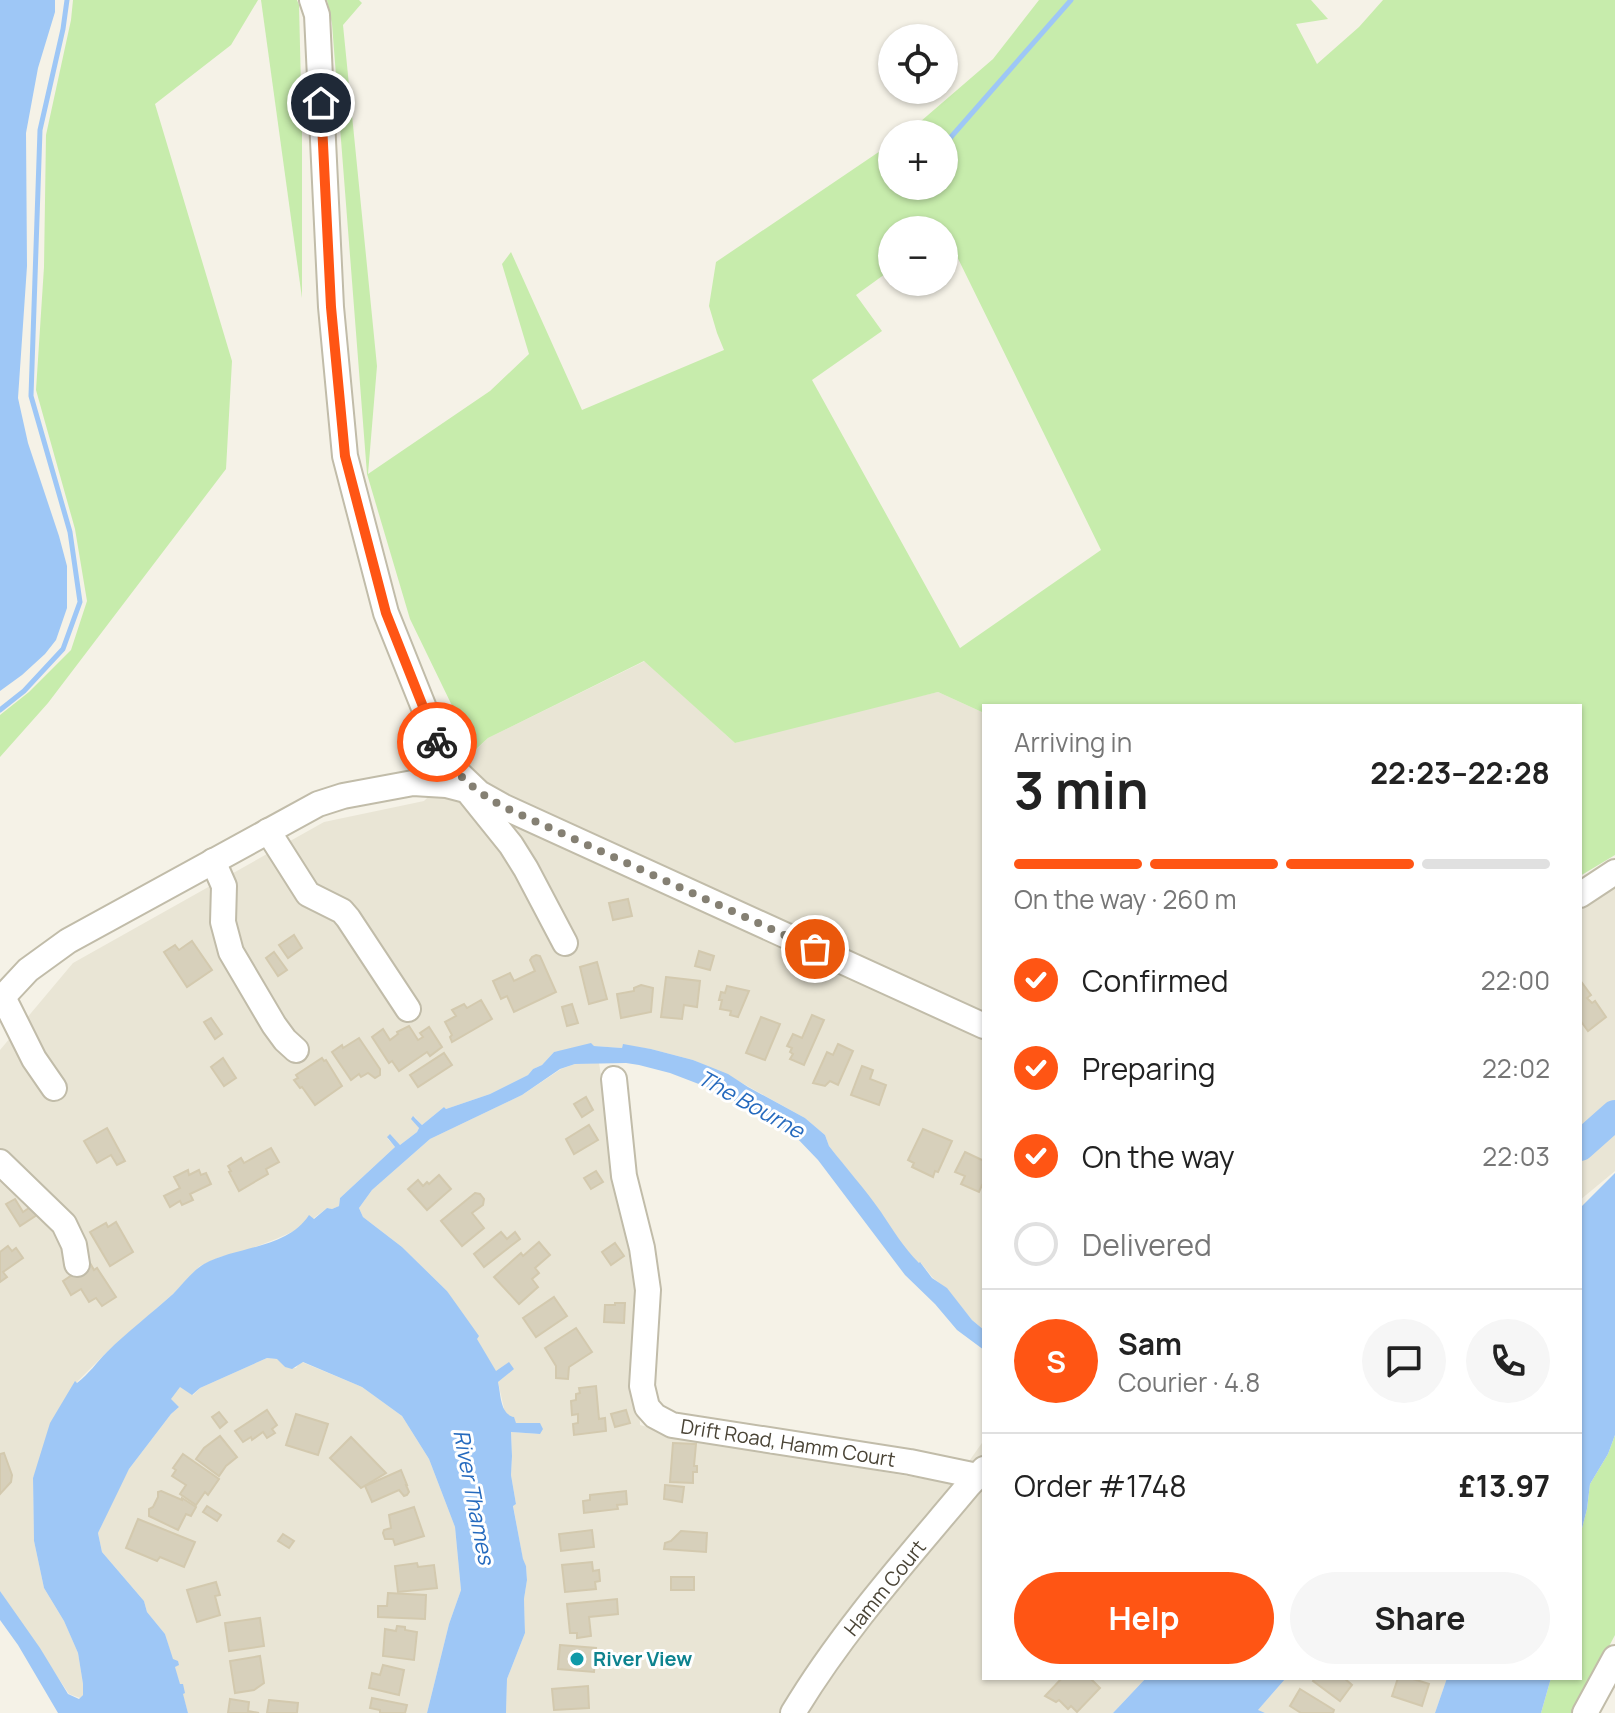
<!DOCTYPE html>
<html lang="en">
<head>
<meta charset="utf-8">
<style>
	:root { --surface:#fff; --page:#f6f6f6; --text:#222; --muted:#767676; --line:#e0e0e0; --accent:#ff5514 }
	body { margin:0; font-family:Manrope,sans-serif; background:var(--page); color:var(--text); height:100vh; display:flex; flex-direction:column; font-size:30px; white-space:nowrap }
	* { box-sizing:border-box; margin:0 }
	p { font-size:26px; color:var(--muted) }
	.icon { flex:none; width:44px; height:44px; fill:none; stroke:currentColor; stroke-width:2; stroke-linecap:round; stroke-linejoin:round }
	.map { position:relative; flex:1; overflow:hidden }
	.panel { position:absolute; left:982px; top:704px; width:600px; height:976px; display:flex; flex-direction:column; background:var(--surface); border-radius:0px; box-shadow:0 2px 6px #0004 }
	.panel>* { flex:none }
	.fabs { position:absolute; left:878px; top:24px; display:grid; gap:16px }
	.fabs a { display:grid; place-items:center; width:80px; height:80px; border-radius:50%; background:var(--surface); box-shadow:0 2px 6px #0004; font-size:40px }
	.pin { position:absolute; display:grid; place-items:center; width:68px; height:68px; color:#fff; margin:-34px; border:4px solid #fff; border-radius:50%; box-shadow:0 2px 8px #0007 }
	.courier { position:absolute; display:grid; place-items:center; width:80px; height:80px; margin:-40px; border:6px solid #ff5514; border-radius:50%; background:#fff; color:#222; box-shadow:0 2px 10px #0007 }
	.overview em { font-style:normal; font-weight:700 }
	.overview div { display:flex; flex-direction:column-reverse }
	.overview { display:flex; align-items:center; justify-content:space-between; height:136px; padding:0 32px }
	h1 { font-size:52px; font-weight:700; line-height:60px }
	.bar { display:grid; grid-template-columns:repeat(4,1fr); gap:12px 8px; align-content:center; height:96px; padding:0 32px }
	.bar i { height:10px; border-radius:6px; background:var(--line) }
	.bar .on { background:var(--accent) }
	.bar p { grid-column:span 4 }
	.line { display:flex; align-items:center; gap:20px; padding:0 32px; border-top:2px solid var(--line) }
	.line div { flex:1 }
	.round { display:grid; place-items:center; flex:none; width:84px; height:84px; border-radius:42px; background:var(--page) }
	ol { padding:0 32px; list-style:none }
	li { display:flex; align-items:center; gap:24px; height:88px }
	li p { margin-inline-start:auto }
	li .icon { padding:8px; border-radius:50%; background:var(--accent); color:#fff; stroke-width:4 }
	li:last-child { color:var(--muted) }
	li i { width:44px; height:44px; border:4px solid var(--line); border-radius:50% }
	.button { display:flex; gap:16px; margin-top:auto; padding:16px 32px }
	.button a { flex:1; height:92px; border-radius:48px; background:var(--accent); color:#fff; font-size:32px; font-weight:700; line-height:92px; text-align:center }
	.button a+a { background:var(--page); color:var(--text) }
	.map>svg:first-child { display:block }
</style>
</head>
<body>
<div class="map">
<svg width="1615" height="1713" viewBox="0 0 1615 1713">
	<rect width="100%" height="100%" fill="#f5f2e7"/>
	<g fill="#e9e5d5">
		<path d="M645,661l90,82 110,-30 93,-21 46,21v617l-12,-10 -25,-31 -14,-11 -12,-15h-2l-10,-9 -10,-13 -18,-28 -52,-67 -4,-11 -20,-17 -74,-41 -38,-17 -42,-11 -28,-4 -1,3 -28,-2 -40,6 -12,13 -9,4 -5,6 -38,19 -44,15 -2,-2 -22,18 -8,-9 5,12 -2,4 -17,13 -13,-7 8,9 -55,51 -1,8 -7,3 -5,-1 -26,20 -25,11 -31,12 -25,6 -20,9 -26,27 -67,59 -31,31 -43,95 1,63 10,47 20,33 14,32 5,31v11l-3,3 -11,-4 -69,-103v-541l73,-87 251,-141 100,-21 64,-63z"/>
		<path d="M1615,884v287l-35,29v-293z"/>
		<path d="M599,1063l36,230 5,132 43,12 270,47 31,-44v238h162l-33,35h-607l1,-34 18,-46 -1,-34 3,-19 -1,-14 -3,-6 -10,-55 3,-1 -5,-29 1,-19 -1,-24 28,2 1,-11h-24l-11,-10 -7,-31 16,-14 -18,4 -49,-81 -45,-44 -39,-30 -4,-9 13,-18 58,-51 92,-44 39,-26 14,-5z"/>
		<path d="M267,1358l11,1 7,8 11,1 4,-6h2l60,25 40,29 27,43 26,68 6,63 -12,34 -22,89h-239l-23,-79 -18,-22 -3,-11 -42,-49 -4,-19 17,-37 14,-27 42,-55 8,-7 -9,-8 10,-13 13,9 7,-7z"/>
		<path d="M1286,1678h161l-12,35h-170l-8,-2z"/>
	</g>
	<g fill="#c7ecac" fill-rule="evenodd">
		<path d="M73,0h185l-27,45 -76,59 77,257 -6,108 -178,234 -48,54v-42l29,-23 42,-42 16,-49 -12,-72 -39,-139 8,-123 2,-132 25,-115z"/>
		<path d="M261,0h36l2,5 3,124v169z"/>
		<path d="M327,0h32l3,3 -19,22 34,341 -9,108 122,-83 39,-37 -27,-90 9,-12 71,158 142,-60 -7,-17 -8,-27 7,-44 176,-119v43h52v-52h-38l87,-75 46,-59h272l17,19 -32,5 21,40 42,-37 24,-27h232v855l-35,21v-170h-596v7l-46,-21 -203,51 -91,-82 -156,77 -14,13 -64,-132 -43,-145 -35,-450zM892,230h52l157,320 -141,98 -148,-268 70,-49 -26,-36 36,-26z"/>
		<path d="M1615,1435v200l-41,78h-33l10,-35h29v-142l7,-27 3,-25 18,-30z"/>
	</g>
	<g fill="#9ec7f6">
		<path d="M0,0h55v12l-17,56 -12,65 1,133 -9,132 10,45 31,93 8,30v42l-11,32 -11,14 -23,21 -22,16z"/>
		<path d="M591,1043l3,3 28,2 1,-4 28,5 42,11 35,14 20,13 57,31 20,17 4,11c17,22 36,43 52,66 12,18 22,35 38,51l1,-1 12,16 15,10 25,32 12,10v20l-27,-20 -22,-26 -30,-29 -87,-115 -24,-25 -77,-44 -47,-18 -31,-8 -13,-2 -51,1 -15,5 -38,26 -92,44 -58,51 -13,18 4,9 39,30 45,44 32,45 -2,3 19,32 13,-9 5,7 -16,13c3,13 2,32 16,35l2,6h24l3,6 -3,5 -29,-2 1,24 -1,19 5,29 -3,2 10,53 3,7 1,14 -3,19 1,34 -18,46 -1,34h-79l22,-89 12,-34 -6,-63 -26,-68 -27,-43 -40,-29 -59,-25 -11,7 -7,-2 -8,-8 -10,-1 -67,30 -8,7 -12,-8 -9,12 8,8 -8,7 -42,55 -31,64 4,19 42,49 3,11 18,22 8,25 5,2 1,4 -4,2 5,17h3l2,9 -2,1 5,19h-130l-40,-68 -18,-25v-29l40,57 28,46 11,5 4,-4v-11l-5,-31 -14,-32 -20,-33 -10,-47 -1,-63 17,-55 25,-42 2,2c12,-9 20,-21 30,-31 21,-21 44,-38 66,-58 10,-10 19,-23 31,-30 33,-18 83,-15 105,-49l5,4 13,-11 5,1 7,-3 1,-8 55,-51 -8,-10 3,-3 10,11 17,-13 2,-4 -8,-9 2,-3 9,9 22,-18 2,2 44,-15 38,-19 5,-6 9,-4 12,-13z"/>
		<path d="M1615,1173v262l-7,19 -18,30 -3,25 -7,27v-328z"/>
		<path d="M1146,1678h140l-28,32 7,3h-152z"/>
		<path d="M1447,1678h104l-10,35h-106z"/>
	</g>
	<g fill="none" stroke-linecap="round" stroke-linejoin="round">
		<g stroke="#9ec7f6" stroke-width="5">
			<path d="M944,145l127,-145"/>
			<path d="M0,710l24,-19 39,-42 17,-47 -10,-70 -39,-136 9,-266 23,-101 4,-29"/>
		</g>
		<path stroke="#9ec7f6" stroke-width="30" d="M1580,1146l35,-31"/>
	</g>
	<g fill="#d7d0bb" stroke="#d3c9ae" stroke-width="2">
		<path d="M628,899l4,17 -19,4 -4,-17z"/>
		<path d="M294,935l8,13 -14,10 -9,-13z"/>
		<path d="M192,941l20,29 -25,17 -23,-35 11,-7 4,5z"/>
		<path d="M699,951l15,5 -4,14 -15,-4z"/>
		<path d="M274,952l13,18 -9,6 -12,-18z"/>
		<path d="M536,955l4,1 16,36 -42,20 -7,-16 -6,3 -8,-18 17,-8 4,8 21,-10 -5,-11 2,-3z"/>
		<path d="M597,962l10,37 -18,5 -9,-37z"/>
		<path d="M666,977l34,4 -3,26 -13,-2 -2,14 -21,-2z"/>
		<path d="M1580,980l11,15 -4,3 5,5 3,-2 11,16 -18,14 -8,-11z"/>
		<path d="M641,985l12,3 -2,24 -30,6 -4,-24 17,-3v-3z"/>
		<path d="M727,986l22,5 -11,26 -8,-2 1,-4 -11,-2 2,-9h-3l2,-8 4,1z"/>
		<path d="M481,1000l11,19 -40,23 -2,-5 2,-2 -7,-13 11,-6 -4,-6 12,-6 3,4z"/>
		<path d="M572,1004l6,19 -11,3 -5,-19z"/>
		<path d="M812,1015l12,5 -20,45 -14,-6 3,-5 -3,-2 2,-4 -5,-2 6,-12 9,4z"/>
		<path d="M761,1017l19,7 -15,36 -19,-7z"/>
		<path d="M211,1018l11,16 -7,5 -11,-17z"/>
		<path d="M409,1026l9,14 5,-3 -3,-4 9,-6 13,20 -12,9 -3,-4 -28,19 -7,-10 -3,2 -17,-26 11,-8 7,11 8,-6 -1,-2z"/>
		<path d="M359,1038l21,31v6l-5,3 -7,-5 -7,4 -2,-3 -8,6 -19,-28 10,-7 1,3z"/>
		<path d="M838,1044l15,7 -15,34 -8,-4 -5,5 -12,-3 14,-31 6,3z"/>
		<path d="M444,1053l8,12 -34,22 -8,-12z"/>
		<path d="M223,1058l13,20 -12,8 -13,-19z"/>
		<path d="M322,1058l2,3 2,-1 16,26 -27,19 -13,-18 -2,1 -6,-8 4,-2 -2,-3z"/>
		<path d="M862,1066l11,4 -3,9 16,6 -7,20 -28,-10z"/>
		<path d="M586,1097l7,13 -11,7 -8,-13z"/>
		<path d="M589,1125l9,15 -24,14 -8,-15z"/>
		<path d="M107,1128l18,33 -8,4 -6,-10 -14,8 -13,-22z"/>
		<path d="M923,1129l29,12 -14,31 -3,-1 -2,6 -21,-10 2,-4 -6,-3z"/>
		<path d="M271,1148l8,14 -13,7 2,5 -29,17 -10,-19 2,-1 -3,-5 13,-8 3,5z"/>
		<path d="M965,1152l19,9v25l-2,-1 -3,7 -18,-8 4,-8 -10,-4z"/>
		<path d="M188,1170l1,5 10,-5 2,5 5,-2 5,11 -21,10 3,6 -11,5 -2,-4 -10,6 -6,-11 16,-8 -6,-11z"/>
		<path d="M596,1171l7,11 -12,7 -7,-11z"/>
		<path d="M439,1175l12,14 -24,21 -19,-21 10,-9 5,6 4,-4 2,2z"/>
		<path d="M475,1193l5,1 4,5 -1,6 -11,8 12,15 -22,18 -21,-25z"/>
		<path d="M15,1199l8,13 9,-6 5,9 -17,11 -14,-22z"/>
		<path d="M116,1222l17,30 -23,14 -20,-34 16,-9 2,4z"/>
		<path d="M501,1232l6,7 8,-7 5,7 -36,28 -10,-13z"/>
		<path d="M539,1242l11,13 -15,13 4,5 -7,6 6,8 -19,17 -25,-27 27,-24 2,3z"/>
		<path d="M615,1243l9,13 -13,9 -9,-13z"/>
		<path d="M8,1246l4,5 4,-3 7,10 -20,14 4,5 -7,5v-30z"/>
		<path d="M90,1263l4,7 3,-2 19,29 -14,9 -6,-8 -7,4 -8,-13 -10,6 -8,-14z"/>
		<path d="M554,1297l13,19 -31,21 -13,-19z"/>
		<path d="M615,1303h10l-1,20 -20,-1 1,-17h10z"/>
		<path d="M576,1328l16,24 -23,15 -1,12 -12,-1v-12l-11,-18z"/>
		<path d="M596,1386l3,33 6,-1 1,13 -32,4 -1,-11 5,-1v-9l-6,1 -1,-14 5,-1v-6l4,-1 -1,-5z"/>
		<path d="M267,1410l10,15 -5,4 3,4 -8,5 -4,-6 -11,8 -1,-3 -8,5 -8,-11z"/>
		<path d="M626,1410l4,13 -15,4 -4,-13z"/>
		<path d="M219,1412l8,10 -7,6 -8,-11z"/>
		<path d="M296,1414l32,10 -10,31 -32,-10z"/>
		<path d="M220,1436l17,21 -11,9 -7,10 -23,-17 8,-11z"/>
		<path d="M351,1437l35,36 -25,15 -31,-30z"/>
		<path d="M673,1443l23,1 -2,22h3v6h-4v11l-23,-1z"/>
		<path d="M4,1453l8,22 -1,7 -11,12v-40z"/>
		<path d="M183,1454l36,25 -11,16 -3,-3 -9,13 -16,-11 6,-9 -14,-9 4,-6 -3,-2z"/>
		<path d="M401,1470l6,15h-1l3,7 -2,3 -3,1 -5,-6 -27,12 -7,-16z"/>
		<path d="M665,1485l19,2 -2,15 -18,-3z"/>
		<path d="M161,1491l21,9v-2l14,9 -5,9 -5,-2 -8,16 -29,-14v-7l4,-2 5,-10v-5z"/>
		<path d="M626,1491l1,13 -10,1 1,4 -34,4 -1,-12 7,-1v-5z"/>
		<path d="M207,1506l14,9 -4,6 -14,-9z"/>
		<path d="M414,1507l10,29 -29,9 -2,-6h-8l-2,-6 1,-3 7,-2 -2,-13z"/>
		<path d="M138,1519l57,23 -11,25 -24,-10 -3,4 -31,-13z"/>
		<path d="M592,1530l2,17 -33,4 -2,-17z"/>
		<path d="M681,1531l26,2 -1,19 -42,-3 1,-6 6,-2z"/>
		<path d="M283,1534l11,7 -5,7 -11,-7z"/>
		<path d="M592,1562l1,9 6,-1 1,11 -5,1 1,7 -31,3 -3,-27z"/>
		<path d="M417,1563l1,4 16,-2 3,23 -39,4 -3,-26z"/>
		<rect x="671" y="1577" width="23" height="13"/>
		<path d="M216,1582l4,13 -5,1 5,19 -23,7 -10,-32z"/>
		<path d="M388,1593l38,2 -1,24 -47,-2v-11h9z"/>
		<path d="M617,1599l1,15 -29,3 2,19 -14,2v-5h-7l-3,-29z"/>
		<path d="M260,1618l4,28 -35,5 -4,-28z"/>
		<path d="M397,1626l8,1v3l12,2 -3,28 -31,-4 2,-27 11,2z"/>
		<path d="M560,1645l36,3 -2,24 -36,-3z"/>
		<path d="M260,1656l4,27 -10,7 -19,3 -5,-32z"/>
		<path d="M383,1665l21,5 -5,25 -30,-7 3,-15 8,2z"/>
		<path d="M1062,1678h28l10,10 -23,24 -6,-6 -3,3 -9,-9 -3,2 -11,-6z"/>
		<path d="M1315,1678h29l8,7 -12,16 -27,-20z"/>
		<path d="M1398,1678h12l19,6 -7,22 -30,-10z"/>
		<path d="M588,1686l1,22 -35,2 -2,-21z"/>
		<path d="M1300,1689l34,21 -1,3h-32l-11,-7z"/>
		<path d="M372,1698l35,7 -2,8h-25v-3l-10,-2z"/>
		<path d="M230,1699l19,3 -1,9 11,2h-31z"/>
		<path d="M269,1700l29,3 -1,10h-30z"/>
	</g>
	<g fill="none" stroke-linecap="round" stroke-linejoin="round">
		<defs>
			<g id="minor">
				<path d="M312,0l5,15 14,292 14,149 41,157 54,135 18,25 21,20 25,14 480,219"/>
				<path d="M470,794l41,51 15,24 39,74"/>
				<path d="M268,831l40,63 34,17 6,7 60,91"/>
				<path d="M213,861l11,25 -1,36 8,30 43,73 11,15 11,10"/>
				<path d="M1580,895l35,-23"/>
				<path d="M3,997l31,62 20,29"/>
				<path d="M0,1000l28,-30 40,-29 250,-137 25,-8 70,-13 33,2 31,8"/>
				<path d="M614,1079l10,97 18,72 6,42 -6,96 5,21 8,9 17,9 238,37 67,14"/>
				<path d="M0,1162l64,62 10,21 3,19"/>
				<path d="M793,1713c49,-82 114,-154 175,-227l16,-17"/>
				<path d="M1585,1713l30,-55"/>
			</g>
		</defs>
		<use href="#minor" stroke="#c1bca9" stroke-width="28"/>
		<use href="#minor" stroke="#fff" stroke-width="24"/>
	</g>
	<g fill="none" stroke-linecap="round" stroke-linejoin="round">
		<path stroke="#858073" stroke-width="8" stroke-dasharray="0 14.4" d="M437,742c14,30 39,50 67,65l311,142"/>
		<path stroke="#ff5514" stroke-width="10" d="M321,103l10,204 14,149 41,157 51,129"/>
	</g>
	<circle fill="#0f9aa8" stroke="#fff" stroke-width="3" cx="577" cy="1659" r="8"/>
	<g text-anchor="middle" stroke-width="6" stroke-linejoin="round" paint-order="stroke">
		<g font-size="20" fill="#494335" stroke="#fff">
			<text transform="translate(788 1443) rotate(9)" y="7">Drift Road, Hamm Court</text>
			<text transform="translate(885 1588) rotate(-51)" y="7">Hamm Court</text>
		</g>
		<g font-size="20" font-weight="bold" fill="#0d838f" stroke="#fff" text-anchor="start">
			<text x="593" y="1666">River View</text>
		</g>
		<g font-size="22" font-style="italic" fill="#256abe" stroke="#fff">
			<text transform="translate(751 1104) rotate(29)" y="8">The Bourne</text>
			<text transform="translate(474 1497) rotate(79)" y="8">River Thames</text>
		</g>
	</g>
</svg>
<div class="fabs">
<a><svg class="icon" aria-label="locate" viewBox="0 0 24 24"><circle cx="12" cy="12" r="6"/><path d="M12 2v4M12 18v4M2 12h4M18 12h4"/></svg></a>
<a>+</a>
<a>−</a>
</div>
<div class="pin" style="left:815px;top:949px;background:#ea580c"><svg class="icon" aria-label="bag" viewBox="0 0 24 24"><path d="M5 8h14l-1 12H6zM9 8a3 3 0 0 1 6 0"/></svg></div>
<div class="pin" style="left:321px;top:103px;background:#1f2937"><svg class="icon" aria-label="home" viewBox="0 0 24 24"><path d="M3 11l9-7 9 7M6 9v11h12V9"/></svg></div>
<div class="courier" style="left:437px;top:742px"><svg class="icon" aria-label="bike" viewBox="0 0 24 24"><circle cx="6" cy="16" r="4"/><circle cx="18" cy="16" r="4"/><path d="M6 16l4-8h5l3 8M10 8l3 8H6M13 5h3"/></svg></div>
<section class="panel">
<div class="overview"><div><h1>3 min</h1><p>Arriving in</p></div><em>22:23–22:28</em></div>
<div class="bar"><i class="on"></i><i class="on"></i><i class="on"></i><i></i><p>On the way · 260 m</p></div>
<ol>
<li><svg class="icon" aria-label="check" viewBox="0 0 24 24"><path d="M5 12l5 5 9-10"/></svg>Confirmed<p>22:00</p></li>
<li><svg class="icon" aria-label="check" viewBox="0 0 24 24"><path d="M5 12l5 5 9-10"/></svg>Preparing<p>22:02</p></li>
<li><svg class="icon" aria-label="check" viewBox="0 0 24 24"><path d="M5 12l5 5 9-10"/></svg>On the way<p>22:03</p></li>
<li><i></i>Delivered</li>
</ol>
<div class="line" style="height:144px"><b class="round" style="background:var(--accent);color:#fff">S</b><div><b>Sam</b><p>Courier · 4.8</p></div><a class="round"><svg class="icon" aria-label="chat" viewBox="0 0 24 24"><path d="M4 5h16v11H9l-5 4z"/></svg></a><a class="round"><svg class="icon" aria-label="phone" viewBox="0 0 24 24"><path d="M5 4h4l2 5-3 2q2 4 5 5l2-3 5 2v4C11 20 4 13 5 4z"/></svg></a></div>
<div class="line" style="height:104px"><div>Order #1748</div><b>£13.97</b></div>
<div class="button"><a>Help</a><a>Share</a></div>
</section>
</div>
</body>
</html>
